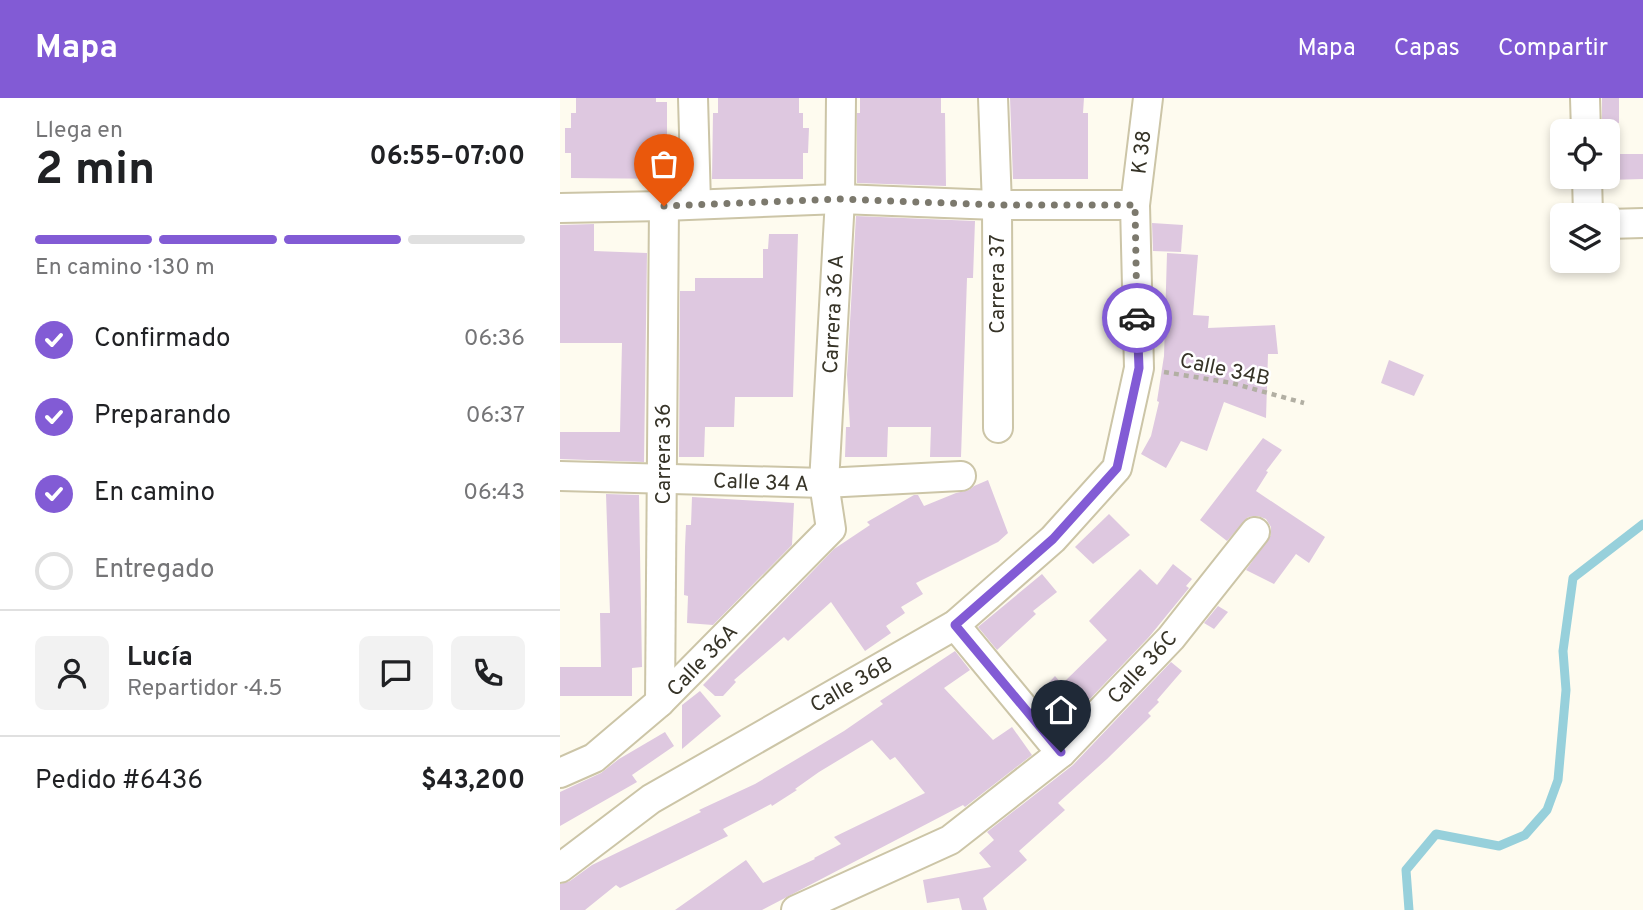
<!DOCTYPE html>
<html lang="es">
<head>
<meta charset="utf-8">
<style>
	:root { --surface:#fff; --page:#f2f2f2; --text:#202124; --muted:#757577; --line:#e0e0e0; --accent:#825bd5 }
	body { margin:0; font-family:Overpass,sans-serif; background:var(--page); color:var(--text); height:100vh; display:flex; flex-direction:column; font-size:26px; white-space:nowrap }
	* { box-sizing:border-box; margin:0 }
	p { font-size:23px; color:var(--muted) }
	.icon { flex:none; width:38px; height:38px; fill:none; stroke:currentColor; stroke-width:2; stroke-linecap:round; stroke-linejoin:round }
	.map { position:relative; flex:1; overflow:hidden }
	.panel { display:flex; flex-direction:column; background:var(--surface); width:560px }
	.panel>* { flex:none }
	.controls { position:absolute; left:990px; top:21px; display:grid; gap:14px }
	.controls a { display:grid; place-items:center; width:70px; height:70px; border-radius:10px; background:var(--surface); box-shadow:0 4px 10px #0003; font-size:35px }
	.pin { position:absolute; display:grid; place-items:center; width:60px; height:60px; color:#fff; margin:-72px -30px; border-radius:50% 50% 50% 0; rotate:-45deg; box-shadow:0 0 7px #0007 }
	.pin .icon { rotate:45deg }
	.courier { position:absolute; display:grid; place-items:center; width:70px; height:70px; margin:-35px; border:5px solid #825bd5; border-radius:50%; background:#fff; color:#222; box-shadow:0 2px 9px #0007 }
	.overview em { font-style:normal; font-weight:700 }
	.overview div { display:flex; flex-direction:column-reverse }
	.overview { display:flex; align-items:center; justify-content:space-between; height:119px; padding:0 35px }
	h1 { font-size:46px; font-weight:700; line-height:52px }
	.bar { display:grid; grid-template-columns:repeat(4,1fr); gap:10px 7px; align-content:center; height:84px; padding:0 35px }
	.bar i { height:9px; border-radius:5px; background:var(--line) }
	.bar .on { background:var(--accent) }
	.bar p { grid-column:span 4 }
	.line { display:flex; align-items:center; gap:18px; padding:0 35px; border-top:2px solid var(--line) }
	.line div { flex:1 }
	.round { display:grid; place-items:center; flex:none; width:74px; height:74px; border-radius:10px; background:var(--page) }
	ol { padding:0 35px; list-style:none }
	li { display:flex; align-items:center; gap:21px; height:77px }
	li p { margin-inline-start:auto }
	li .icon { padding:7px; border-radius:50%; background:var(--accent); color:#fff; stroke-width:4 }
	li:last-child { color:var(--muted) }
	li i { width:38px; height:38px; border:4px solid var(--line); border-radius:50% }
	header { display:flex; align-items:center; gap:42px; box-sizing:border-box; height:98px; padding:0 35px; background:var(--accent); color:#fff }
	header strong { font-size:33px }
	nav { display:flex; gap:38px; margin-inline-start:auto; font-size:24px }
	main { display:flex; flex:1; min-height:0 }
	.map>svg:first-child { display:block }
</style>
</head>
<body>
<header>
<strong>Mapa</strong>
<nav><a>Mapa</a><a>Capas</a><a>Compartir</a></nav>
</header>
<main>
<section class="panel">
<div class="overview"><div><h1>2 min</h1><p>Llega en</p></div><em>06:55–07:00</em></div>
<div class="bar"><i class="on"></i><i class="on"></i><i class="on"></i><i></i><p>En camino · 130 m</p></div>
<ol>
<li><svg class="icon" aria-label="check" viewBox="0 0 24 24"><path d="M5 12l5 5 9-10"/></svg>Confirmado<p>06:36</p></li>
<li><svg class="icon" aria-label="check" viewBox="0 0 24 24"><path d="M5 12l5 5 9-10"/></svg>Preparando<p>06:37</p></li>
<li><svg class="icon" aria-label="check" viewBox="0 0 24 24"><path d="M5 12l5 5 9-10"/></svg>En camino<p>06:43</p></li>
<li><i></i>Entregado</li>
</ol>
<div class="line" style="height:126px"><a class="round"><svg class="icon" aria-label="person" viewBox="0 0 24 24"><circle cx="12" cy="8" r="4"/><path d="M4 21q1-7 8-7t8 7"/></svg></a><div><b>Lucía</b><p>Repartidor · 4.5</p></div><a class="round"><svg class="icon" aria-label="chat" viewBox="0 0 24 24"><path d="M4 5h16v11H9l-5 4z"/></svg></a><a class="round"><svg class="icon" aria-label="phone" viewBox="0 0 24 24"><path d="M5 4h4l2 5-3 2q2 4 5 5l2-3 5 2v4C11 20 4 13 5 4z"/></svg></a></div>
<div class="line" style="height:91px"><div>Pedido #6436</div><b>$43,200</b></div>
</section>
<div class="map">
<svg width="1083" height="812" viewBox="0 0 1083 812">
	<rect width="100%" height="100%" fill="#fefbef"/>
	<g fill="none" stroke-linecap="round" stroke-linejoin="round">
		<path stroke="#97d0db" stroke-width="9" d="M849,812l-3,-40 30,-36 63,12 26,-11 22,-25 11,-30 8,-90 -3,-39 10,-73 70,-54"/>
	</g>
	<g fill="#dec8e0">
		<path d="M16,0h80v4h11v51l11,1 1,25 -108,-1v-25h-6v-25h6v-15h5z"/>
		<path d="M158,0h81v15h4v15h6l-1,25h-5v26h-91l1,-66h5z"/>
		<path d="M300,0h81v15h4l1,73 -89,-3v-70h3z"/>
		<path d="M450,0h74l-1,15h5v66h-75z"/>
		<path d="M1042,0h17v25l-17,-1z"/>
		<path d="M1048,56h35v25l-35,1z"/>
		<path d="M296,118l119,5 -2,57h-6l-6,179h-31l1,-30h-43l-1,30h-42l1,-30h4l-3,-52z"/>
		<path d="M592,125l31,2 -2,27 -28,-1z"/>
		<path d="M34,126v27l53,2 -3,209 -84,-3v-27h60l2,-89h-62v-118z"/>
		<path d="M209,136h29l-5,163h-58l-1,30h-29l-1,30h-25l1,-166h15v-13h68v-29h5z"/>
		<path d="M607,155l31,2 -5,60 16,1 -1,12 67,-3 3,29h-10l-2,64 -42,-16 -17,49 -26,-10 -15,27 -25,-14 10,-18 8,-34 -2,-1 7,-45z"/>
		<path d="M829,262l35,15 -10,21 -33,-13z"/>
		<path d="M703,340l19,12 -16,21 2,1 -12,19 69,46 -16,26 -13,-9 -22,30 -28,-14 25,-35v-8l-5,-8 -8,-3 -10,1 -21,24 -27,-21z"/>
		<path d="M428,382l20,53 -10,9 -82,41 7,11 -22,13 4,6 -19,13 5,7 -26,18 -34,-49 -43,39 -4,-4 -50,43 2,2 -13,14h-8l-12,-11 131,-136 36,-24 -3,-3 47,-27h4l6,11 32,-13 13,-3 5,-4z"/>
		<path d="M46,396l33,1 3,172 -10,1v28h-72v-29h41l-1,-54h10z"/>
		<path d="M132,399l102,6 -2,42 -79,80 -26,-2 1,-27 -4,-1 1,-48 1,-22h5z"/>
		<path d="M549,416l21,21 -37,29 -18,-17z"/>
		<path d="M613,466l19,15 -6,7 3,2 -40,49 -83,87 -28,-30 17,-18 7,8 45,-44 -18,-19 51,-52 17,16z"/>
		<path d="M482,476l15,18 -24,19 3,3 -39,36 -19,-23z"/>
		<path d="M658,508l10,6 -14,17 -10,-6z"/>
		<path d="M395,553l15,19 -26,18 49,52 19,-13 20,28 -67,52 -2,-2 -201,105h-87l71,-50 17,23 52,-24 -1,-1 27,-14 -7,-7 91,-44 -30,-36 -5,3 -18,-20 -53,32 -24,17 2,1 -25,16 -1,-2 -48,25 5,7 -108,52 -4,-3 -31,25h-25v-26l10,-3 22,-16 109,-53 -2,-2 56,-26 89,-53 39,-27 -3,-3z"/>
		<path d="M611,564l11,9 -25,29 2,2 -11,11 3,3 -44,43 -49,44 7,7 -46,41 8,9 -44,38 4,12h-25l-3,-12 -32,5 -4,-23 68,-13 -12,-14 15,-13 -7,-8 86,-67z"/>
		<path d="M140,593l21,25 -39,33v-44z"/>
		<path d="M105,634l9,14 -42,29 5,7 -77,44v-34l41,-19 18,-14z"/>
	</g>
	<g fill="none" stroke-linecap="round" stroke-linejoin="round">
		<defs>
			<g id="minor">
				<path d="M133,0l3,105"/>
				<path d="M433,0l4,107 1,223"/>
				<path d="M1025,0l1,33"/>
				<path d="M1027,79l1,38"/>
				<path d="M0,110l104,-2 176,-7 157,6h138"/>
				<path d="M1048,126l35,-1"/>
				<path d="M0,378l264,7 137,-7"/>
				<path d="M395,527l106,128"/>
				<path d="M100,604l4,-496"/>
				<path d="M0,675l34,-15 66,-56 171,-173 -7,-46 16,-284 1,-101"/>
				<path d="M0,770l91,-69 304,-174 98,-86 64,-71 22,-100 -4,-163 13,-107"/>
				<path d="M236,812l154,-70 111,-87 110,-115 84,-106"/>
			</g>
		</defs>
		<use href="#minor" stroke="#ccc5a7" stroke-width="32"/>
		<path stroke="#b2afa3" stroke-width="4.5" stroke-dasharray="5 5" stroke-linecap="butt" d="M604,274l68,11 72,20"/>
		<use href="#minor" stroke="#fff" stroke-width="28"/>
	</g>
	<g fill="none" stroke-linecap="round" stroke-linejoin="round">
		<path stroke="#7c796d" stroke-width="7" stroke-dasharray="0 12.6" d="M104,108l175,-7 158,6h138l2,113"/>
		<path stroke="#825bd5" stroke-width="9" d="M501,654l-106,-127 98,-86 64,-71 22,-100 -2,-50"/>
	</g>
	<g text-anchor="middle" stroke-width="5" stroke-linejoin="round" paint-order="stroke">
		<g font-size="21" fill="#363327" stroke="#fff">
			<text transform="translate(581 54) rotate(-83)" y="7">K 38</text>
			<text transform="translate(437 186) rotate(-90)" y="7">Carrera 37</text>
			<text transform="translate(273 216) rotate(-87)" y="7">Carrera 36 A</text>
			<text transform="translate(665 271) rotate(12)" y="7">Calle 34B</text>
			<text transform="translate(103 356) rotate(-90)" y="7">Carrera 36</text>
			<text transform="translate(201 384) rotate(2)" y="7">Calle 34 A</text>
			<text transform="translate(142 562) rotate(-46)" y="7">Calle 36A</text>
			<text transform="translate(582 569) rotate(-47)" y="7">Calle 36C</text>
			<text transform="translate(291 586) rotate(-30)" y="7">Calle 36B</text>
		</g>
	</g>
</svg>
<div class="controls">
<a><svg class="icon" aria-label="locate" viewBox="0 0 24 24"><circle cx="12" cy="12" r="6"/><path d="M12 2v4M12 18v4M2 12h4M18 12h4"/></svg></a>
<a><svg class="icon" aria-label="layers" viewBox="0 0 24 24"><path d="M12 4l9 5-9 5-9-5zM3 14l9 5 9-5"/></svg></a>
</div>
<div class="pin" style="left:104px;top:108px;background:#ea580c"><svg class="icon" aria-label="bag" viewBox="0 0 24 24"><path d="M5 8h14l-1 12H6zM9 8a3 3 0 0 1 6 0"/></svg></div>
<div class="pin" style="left:501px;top:654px;background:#1f2937"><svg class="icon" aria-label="home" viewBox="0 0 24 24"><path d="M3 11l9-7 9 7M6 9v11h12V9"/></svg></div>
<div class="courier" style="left:577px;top:220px"><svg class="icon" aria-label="car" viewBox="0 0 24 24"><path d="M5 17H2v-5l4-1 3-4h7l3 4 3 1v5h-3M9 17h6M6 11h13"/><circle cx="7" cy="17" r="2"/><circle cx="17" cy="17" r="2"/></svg></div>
</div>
</main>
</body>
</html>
